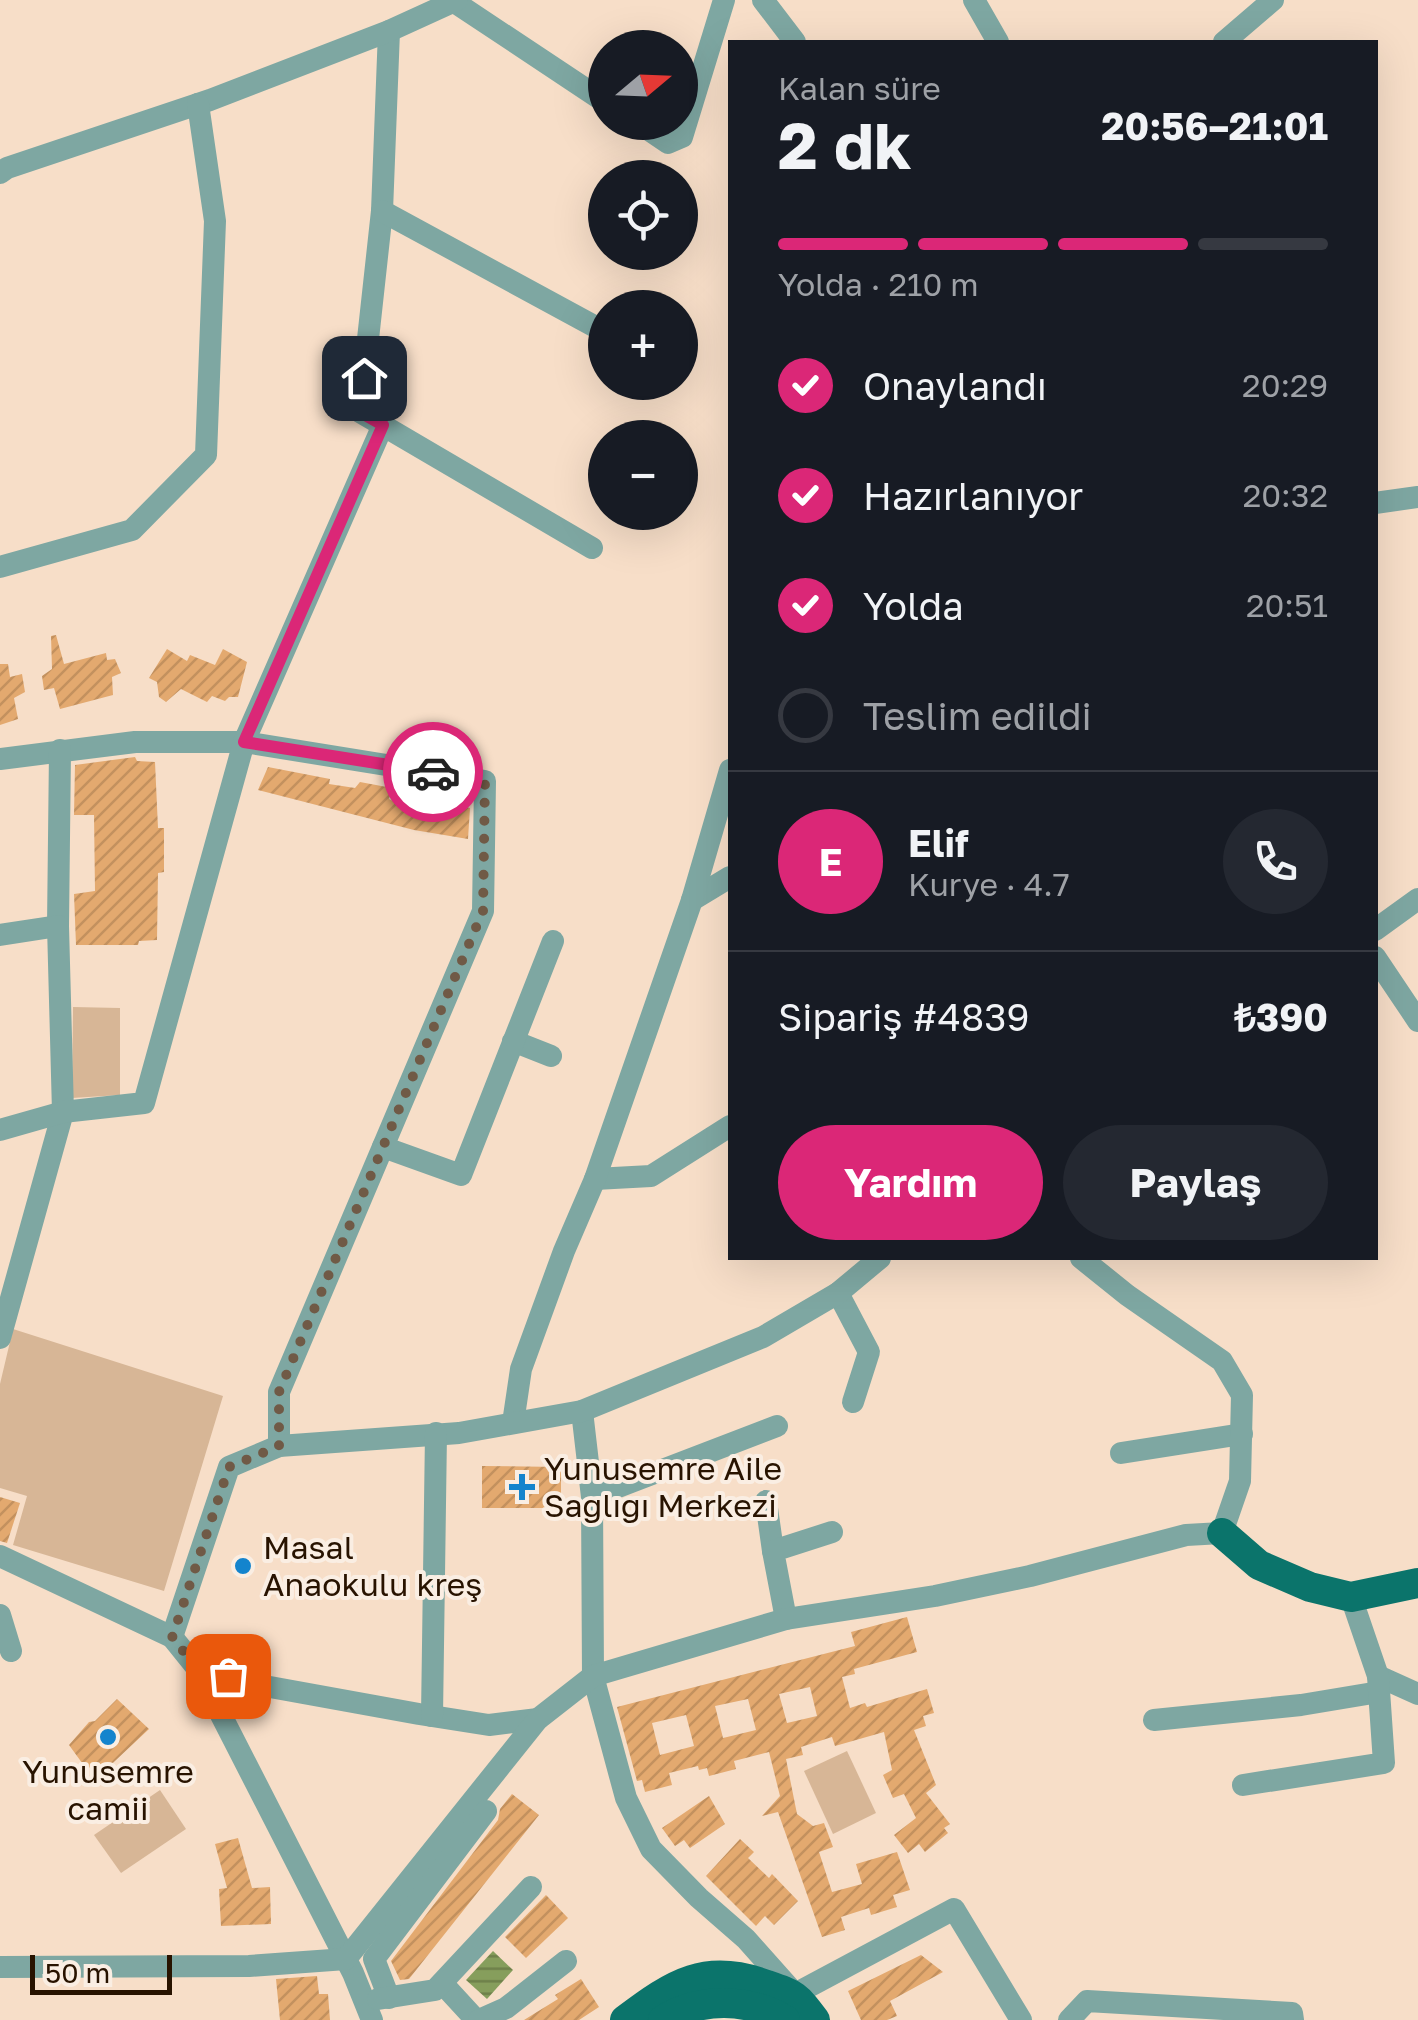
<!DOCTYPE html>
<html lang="tr">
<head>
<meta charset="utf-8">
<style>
	:root { --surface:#171b24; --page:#242831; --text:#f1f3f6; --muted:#9ea1a6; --line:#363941; --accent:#db2777 }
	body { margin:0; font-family:"Golos Text",sans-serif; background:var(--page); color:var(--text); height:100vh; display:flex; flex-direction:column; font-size:38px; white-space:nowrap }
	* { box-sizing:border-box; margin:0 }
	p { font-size:32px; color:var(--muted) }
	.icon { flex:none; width:55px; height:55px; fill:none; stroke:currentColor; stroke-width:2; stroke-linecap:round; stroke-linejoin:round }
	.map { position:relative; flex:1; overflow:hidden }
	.drawer { position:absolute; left:728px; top:40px; width:650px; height:1220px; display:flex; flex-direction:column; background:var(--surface); border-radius:0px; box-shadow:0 10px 40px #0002 }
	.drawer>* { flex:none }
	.needle { width:65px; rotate:71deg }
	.fabs { position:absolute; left:588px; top:30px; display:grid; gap:20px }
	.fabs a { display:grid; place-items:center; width:110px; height:110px; border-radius:50%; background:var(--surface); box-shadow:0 10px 40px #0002; font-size:50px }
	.scale { position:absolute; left:30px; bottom:25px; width:142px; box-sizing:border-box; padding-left:10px; border:5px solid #281300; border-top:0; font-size:28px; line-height:35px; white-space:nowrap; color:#281300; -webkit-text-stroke:8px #faeee3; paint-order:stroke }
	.pin { position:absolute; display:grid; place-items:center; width:85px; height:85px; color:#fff; margin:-42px; border-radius:20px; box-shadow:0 5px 15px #0006 }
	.courier { position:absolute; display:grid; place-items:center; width:100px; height:100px; margin:-50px; border:8px solid #db2777; border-radius:50%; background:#fff; color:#222; box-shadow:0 2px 12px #0007 }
	.head em { font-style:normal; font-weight:700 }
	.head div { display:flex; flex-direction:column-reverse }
	.head { display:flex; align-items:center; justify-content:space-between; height:170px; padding:0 50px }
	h1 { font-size:65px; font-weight:700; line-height:75px }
	.bar { display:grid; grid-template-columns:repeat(4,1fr); gap:15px 10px; align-content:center; height:120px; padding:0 50px }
	.bar i { height:12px; border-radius:8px; background:var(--line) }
	.bar .on { background:var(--accent) }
	.bar p { grid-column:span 4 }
	.line { display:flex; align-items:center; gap:25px; padding:0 50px; border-top:2px solid var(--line) }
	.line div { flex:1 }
	.round { display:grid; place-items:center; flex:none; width:105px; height:105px; border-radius:52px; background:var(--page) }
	ol { padding:0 50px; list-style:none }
	li { display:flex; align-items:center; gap:30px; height:110px }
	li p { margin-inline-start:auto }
	li .icon { padding:10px; border-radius:50%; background:var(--accent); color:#fff; stroke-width:4 }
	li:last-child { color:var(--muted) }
	li i { width:55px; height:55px; border:5px solid var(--line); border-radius:50% }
	.cta { display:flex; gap:20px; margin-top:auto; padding:20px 50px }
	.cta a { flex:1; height:115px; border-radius:60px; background:var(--accent); color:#fff; font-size:40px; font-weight:700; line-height:115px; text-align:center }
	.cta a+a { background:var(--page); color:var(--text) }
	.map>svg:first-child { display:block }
</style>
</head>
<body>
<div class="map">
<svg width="1418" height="2020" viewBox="0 0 1418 2020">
	<defs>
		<pattern id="water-rules" width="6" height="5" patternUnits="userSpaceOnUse" patternTransform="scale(2.5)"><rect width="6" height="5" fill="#869e5c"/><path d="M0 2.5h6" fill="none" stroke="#6e804a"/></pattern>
		<pattern id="building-hatch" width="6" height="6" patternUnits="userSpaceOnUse" patternTransform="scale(2.5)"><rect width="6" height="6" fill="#e3a96f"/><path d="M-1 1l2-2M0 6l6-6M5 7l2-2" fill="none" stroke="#c3915e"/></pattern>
	</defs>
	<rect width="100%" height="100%" fill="#f7dec8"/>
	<g fill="#d7b696">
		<path d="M73,1007l47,1v87l-48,3z"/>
		<path d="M13,1329l210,67 -59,195 -151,-46 14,-49 -27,-8v-104z"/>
		<path d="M847,1751l29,62 -43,21 -29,-63z"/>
		<path d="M160,1790l26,39 -65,44 -27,-38z"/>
	</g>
	<path fill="url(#water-rules)" d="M493,1951l20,19 -26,29 -21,-19z"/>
	<g fill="url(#building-hatch)" fill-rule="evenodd">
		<path d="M56,635l8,29 42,-11 1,7 8,-1 6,14 -9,4 1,18 -53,14 -6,-21 -10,2 -2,-14 10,-7 -1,-33z"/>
		<path d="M167,649l20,12 3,-6 25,10 8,-16 24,13 -9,35h-9l-4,4 -13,-5 -5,6 -26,-13 -15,13 -7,-5 -2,-15 -8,-4z"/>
		<path d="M0,664h8l2,13 12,-3 3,18 -11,6 4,21 -18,6z"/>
		<path d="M135,757l2,4 18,1 3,66h6v44l-6,1 -1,67 -18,1 -1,4h-62l-2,-51 21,-3 -1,-76h-20l1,-50z"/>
		<path d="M268,767l62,12 -1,5 26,4 5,-6 32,6 -3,11 31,16 6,-17 44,10 -2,31 -54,-9 -156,-40z"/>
		<path d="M482,1466l79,1v41h-79z"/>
		<path d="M0,1497l20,6 -13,40 -7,-2z"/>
		<path d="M907,1617l10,35 -63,17 1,5 -13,3 8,31 15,-5 2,4 60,-18 7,24 -11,3 3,10 -12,4 22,55 -10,8 24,31 -6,4 4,5 -23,19 -6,-8 -11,9 -14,-18 22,-17 -12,-24 -11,4 -10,-23 9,-5 -8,-38 -49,14 -3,-9 -31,10 2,8 -17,4 11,55 16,12 11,-3 9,24 -14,5 13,40 30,-8 -6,-20 41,-12 13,38 -17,5 4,12 -26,8 -2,-7 -28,9 4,13 -23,7 -44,-125 -16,4 18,-20 -11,-44 -35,9 2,8 -27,7 -2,-8 -8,2 -1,-4 -29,7 3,12 -27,7 -3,-12 -5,1 -20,-74 238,-61 -4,-14zM810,1687l7,29 -30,7 -8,-29zM748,1699l8,31 -33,8 -8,-32zM686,1715l8,31 -34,9 -8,-32z"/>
		<path d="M117,1699l32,30 -50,47 -4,-8 -10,-1 -16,-22 20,-23 6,-1z"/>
		<path d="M512,1794l27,21 -130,164 -9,1 -9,-19 107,-141 2,-11z"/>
		<path d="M709,1796l16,28 -35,24 -6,-8 -9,6 -13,-18z"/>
		<path d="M238,1838l14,50 18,-1 1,37 -50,2 -2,-37 8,-1 -12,-44z"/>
		<path d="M740,1839l14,13 -6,6 21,20 3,-4 26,27 -24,24 -9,-9 -9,10 -50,-50z"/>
		<path d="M546,1895l22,23 -42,40 -21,-21z"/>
		<path d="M921,1955l22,17 -53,29 7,15 -10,4h-26l-13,-29z"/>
		<path d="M317,1976l2,18h9l2,26h-50l-4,-41z"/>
		<path d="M581,1979l18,28 -20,13h-55l34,-21 -3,-4z"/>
	</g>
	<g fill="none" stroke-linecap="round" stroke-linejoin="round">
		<g stroke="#7ea7a2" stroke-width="22">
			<path d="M763,0l32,42"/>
			<path d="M974,0l24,42"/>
			<path d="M456,3l149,99"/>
			<path d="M389,31l-7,180 -22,201 232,136"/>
			<path d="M1224,42l49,-42"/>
			<path d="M637,122l31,21 14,-6 42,-137"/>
			<path d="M0,173l7,-5 203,-68 179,-69 68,-31"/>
			<path d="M382,211l223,121"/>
			<path d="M1375,503l43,-6"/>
			<path d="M0,567l132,-37 74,-75 9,-234 -17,-117"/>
			<path d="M0,759l135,-17h109l241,39 -2,130 -204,481v54"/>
			<path d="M692,900l38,-23"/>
			<path d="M58,926l2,-176"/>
			<path d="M1375,930l43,-31"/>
			<path d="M0,935l58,-9 5,186 -63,226"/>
			<path d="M1375,957l43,64"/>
			<path d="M513,1041l38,15"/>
			<path d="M0,1130l63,-18 81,-9 100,-361 139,-317"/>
			<path d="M383,1147l78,28 92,-234"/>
			<path d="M595,1179l56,-3 79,-50"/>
			<path d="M838,1293l31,59 -16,50"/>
			<path d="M582,1411l10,86 1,179 33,122 25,51 48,49 47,41 49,55 159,-85 67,111"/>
			<path d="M513,1423l8,-54 43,-118 31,-72 97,-279 38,-130"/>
			<path d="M1121,1453l121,-19"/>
			<path d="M592,1497l185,-71"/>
			<path d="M766,1501l7,50"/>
			<path d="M0,1556l172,81 25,31 156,305 19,47"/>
			<path d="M0,1615l11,36"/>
			<path d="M786,1619l-13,-68 59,-19"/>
			<path d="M172,1637l57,-170 50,-21 180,-13 123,-22 181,-74 75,-44 42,-35"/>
			<path d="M197,1668l62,17 160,29 70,11 49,-6"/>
			<path d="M1378,1676l40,18"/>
			<path d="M432,1716l4,-283"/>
			<path d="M1154,1720l147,-15 78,-13"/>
			<path d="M1243,1785l141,-22 -6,-87 -27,-79"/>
			<path d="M0,1967l249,-1 97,-7 192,-240 55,-43 193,-57 149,-23 95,-20 156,-41 36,-2 18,-52 2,-86 -20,-34 -95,-66 -46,-37"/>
			<path d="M442,1983l34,37"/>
			<path d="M389,1998l-15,-39 112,-148"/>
			<path d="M378,1999l57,-9 96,-103"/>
			<path d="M479,2020l27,-12 60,-47"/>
			<path d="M1069,2020l18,-19 205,12 1,7"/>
		</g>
		<g stroke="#0b746b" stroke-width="30">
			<path d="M1222,1533l37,32 51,22 41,10 67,-14"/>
			<path d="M625,2020c49,-37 81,-58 142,-35 29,10 29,10 48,35"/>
			<path d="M663,2020c38,-23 85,-22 122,0"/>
		</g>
	</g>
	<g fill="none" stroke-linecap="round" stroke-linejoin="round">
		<path stroke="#705a46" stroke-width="10" stroke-dasharray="0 18" d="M228,1676l-30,-8 -26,-30 57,-171 50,-21v-54l204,-481 2,-131 -52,-8"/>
		<path stroke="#db2777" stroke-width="12" d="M364,378l-4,34 23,13 -139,317 189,30"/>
	</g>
	<g fill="#1484cd" stroke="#faeee3" stroke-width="4">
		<path d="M517 1472h10v10h10v10h-10v10h-10v-10h-10v-10h10z"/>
		<circle cx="243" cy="1566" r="10"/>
		<circle cx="108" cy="1737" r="10"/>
	</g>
	<g text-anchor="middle" stroke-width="8" stroke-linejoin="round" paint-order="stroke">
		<g font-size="32" fill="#281300" stroke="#faeee3" text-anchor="start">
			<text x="544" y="1480">Yunusemre Aile<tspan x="544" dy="37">Sağlığı Merkezi</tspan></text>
			<text x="263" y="1559">Masal<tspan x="263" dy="37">Anaokulu kreş</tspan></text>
			<text x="108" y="1783" text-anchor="middle">Yunusemre<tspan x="108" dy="37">camii</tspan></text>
		</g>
	</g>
</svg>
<div class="fabs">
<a><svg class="needle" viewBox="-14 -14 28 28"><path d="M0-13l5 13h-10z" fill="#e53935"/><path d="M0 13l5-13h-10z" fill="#9ea1a6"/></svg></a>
<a><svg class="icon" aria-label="locate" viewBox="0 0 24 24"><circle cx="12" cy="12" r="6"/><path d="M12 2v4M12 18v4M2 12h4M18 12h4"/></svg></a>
<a>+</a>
<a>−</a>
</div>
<div class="scale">50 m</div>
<div class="pin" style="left:228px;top:1676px;background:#ea580c"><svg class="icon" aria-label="bag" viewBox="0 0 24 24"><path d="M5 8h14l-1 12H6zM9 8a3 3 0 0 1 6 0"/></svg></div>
<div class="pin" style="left:364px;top:378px;background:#1f2937"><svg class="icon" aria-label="home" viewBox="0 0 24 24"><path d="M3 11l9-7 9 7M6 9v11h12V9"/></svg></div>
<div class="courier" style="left:433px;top:772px"><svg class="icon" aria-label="car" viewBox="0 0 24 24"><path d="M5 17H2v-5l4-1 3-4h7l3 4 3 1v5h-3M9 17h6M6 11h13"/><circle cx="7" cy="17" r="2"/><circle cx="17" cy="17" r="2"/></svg></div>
<section class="drawer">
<div class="head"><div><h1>2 dk</h1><p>Kalan süre</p></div><em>20:56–21:01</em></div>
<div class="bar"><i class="on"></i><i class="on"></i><i class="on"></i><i></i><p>Yolda · 210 m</p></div>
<ol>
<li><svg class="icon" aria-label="check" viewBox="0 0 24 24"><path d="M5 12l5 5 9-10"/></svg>Onaylandı<p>20:29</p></li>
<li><svg class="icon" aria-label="check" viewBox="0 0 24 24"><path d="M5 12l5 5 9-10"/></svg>Hazırlanıyor<p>20:32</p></li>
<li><svg class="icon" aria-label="check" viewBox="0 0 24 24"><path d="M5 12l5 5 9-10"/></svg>Yolda<p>20:51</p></li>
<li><i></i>Teslim edildi</li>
</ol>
<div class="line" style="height:180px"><b class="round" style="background:var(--accent);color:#fff">E</b><div><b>Elif</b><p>Kurye · 4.7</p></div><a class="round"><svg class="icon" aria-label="phone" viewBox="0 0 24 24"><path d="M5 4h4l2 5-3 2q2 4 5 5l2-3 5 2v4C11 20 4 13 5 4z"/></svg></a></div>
<div class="line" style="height:130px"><div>Sipariş #4839</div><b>₺390</b></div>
<div class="cta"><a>Yardım</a><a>Paylaş</a></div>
</section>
</div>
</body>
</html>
